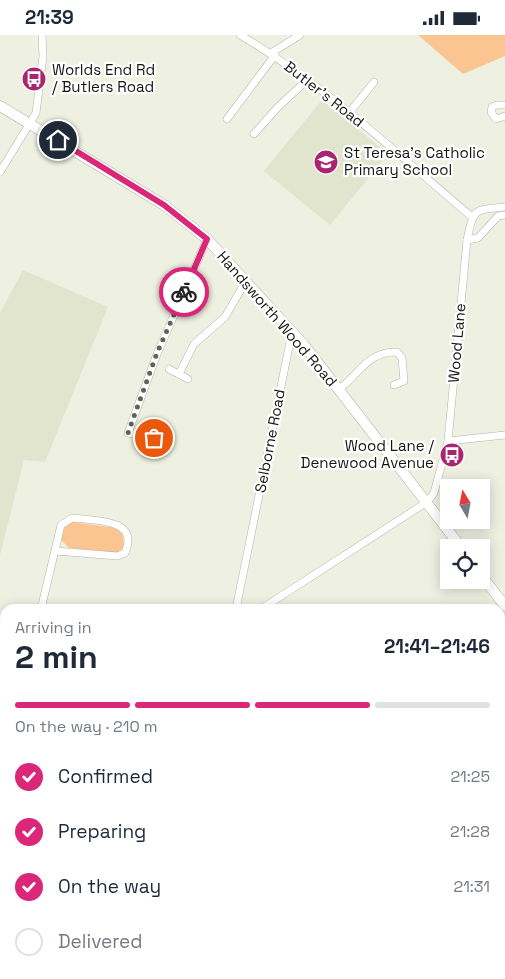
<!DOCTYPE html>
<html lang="en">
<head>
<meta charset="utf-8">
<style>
	:root { --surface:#fff; --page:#f6f6f7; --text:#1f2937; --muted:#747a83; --line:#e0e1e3; --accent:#db2777 }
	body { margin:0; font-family:"Space Grotesk",sans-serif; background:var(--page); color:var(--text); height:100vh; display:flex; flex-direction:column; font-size:19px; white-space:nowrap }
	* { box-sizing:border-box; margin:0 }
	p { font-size:16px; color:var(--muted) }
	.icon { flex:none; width:28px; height:28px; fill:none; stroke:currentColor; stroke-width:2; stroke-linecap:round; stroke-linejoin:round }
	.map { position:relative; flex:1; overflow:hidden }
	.sheet { position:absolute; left:0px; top:569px; width:505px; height:376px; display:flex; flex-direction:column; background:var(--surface); border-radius:15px 15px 0 0; box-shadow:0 2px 12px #0003 }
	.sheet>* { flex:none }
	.needle { width:32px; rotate:350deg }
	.fabs { position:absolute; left:440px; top:444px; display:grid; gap:10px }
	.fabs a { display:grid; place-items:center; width:50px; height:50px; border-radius:0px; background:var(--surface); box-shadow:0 2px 12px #0003; font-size:25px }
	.pin { position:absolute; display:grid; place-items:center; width:42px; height:42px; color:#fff; margin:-21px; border:2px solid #fff; border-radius:50%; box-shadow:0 1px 5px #0007 }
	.courier { position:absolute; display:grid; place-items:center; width:50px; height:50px; margin:-25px; border:4px solid #db2777; border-radius:50%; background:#fff; color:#222; box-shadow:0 1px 6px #0007 }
	.summary em { font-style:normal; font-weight:700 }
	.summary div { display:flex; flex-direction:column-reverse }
	.summary { display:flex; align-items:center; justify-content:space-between; height:85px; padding:0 15px }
	h1 { font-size:32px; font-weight:700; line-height:38px }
	.bar { display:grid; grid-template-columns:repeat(4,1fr); gap:8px 5px; align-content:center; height:60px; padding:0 15px }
	.bar i { height:6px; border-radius:4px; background:var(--line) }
	.bar .current { background:var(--accent) }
	.bar p { grid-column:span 4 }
	ol { padding:0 15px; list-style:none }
	li { display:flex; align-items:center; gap:15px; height:55px }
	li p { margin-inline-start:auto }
	li .icon { padding:5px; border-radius:50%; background:var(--accent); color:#fff; stroke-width:4 }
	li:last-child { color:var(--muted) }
	li i { width:28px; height:28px; border:2px solid var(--line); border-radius:50% }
	.status { display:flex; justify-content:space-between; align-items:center; height:35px; padding:0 25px; background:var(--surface); direction:ltr }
	.status svg { height:14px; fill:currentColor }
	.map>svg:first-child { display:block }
</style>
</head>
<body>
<div class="status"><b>21:39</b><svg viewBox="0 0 49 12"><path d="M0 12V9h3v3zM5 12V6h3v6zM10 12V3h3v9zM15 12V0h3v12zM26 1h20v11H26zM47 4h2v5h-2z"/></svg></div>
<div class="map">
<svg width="505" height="944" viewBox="0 0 505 944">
	<rect width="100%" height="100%" fill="#eef0e1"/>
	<g fill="#e1e5ce">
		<path d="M322,65l66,54 -58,71 -66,-54z"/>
		<path d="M23,235l85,37 -63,155 -21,-2 -24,95v-242z"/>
	</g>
	<g fill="#fbc591">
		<path d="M418,0h87v21l-42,18z"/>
		<path d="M71,487l46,6 6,5 1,14 -7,6 -48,-5 -8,-8 2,-11z"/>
		<path d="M500,784l5,2v158h-437l3,-4h429z"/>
	</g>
	<path fill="#5bab86" d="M500,903h5v41h-46l-1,-4h42z"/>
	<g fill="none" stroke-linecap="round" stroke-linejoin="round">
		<defs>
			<g id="street">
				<path d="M240,0c85,50 157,119 232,182"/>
				<path d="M271,18l29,-18"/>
				<path d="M505,70h-8l-5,2 -1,5 5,7 9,-3"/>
				<path d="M349,78l25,-31"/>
				<path d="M227,84l48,-64"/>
				<path d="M254,99l23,-26 30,-28"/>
				<path d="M0,137l36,-59 7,-57 -1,-21"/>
				<path d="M467,205l11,-2 20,-22 7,-1"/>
				<path d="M169,334l19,10"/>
				<path d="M179,339l15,-30 31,-27 21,-36"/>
				<path d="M339,354c19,-13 28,-38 58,-37l5,6 2,23 -10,4"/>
				<path d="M154,403l-26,-5 29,-79 50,-115"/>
				<path d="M448,406l57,-6"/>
				<path d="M41,574l20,-84 11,-7c23,3 68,0 53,35l-8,3 -61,-5"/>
				<path d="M236,574l56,-277"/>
				<path d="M261,574l166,-107 7,-9 14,-52 19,-201c7,-32 6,-30 38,-33"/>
				<path d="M0,814l5,-1"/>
				<path d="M61,944l3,-4"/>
			</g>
			<g id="secondary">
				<path d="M0,71l164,99 43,34 97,106 157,202"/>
				<path d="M481,540l24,31"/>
			</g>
			<g id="primary">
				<path d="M500,612l5,-4"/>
				<path d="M0,654h5"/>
			</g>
		</defs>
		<use href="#street" stroke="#b3b5a7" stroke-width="8"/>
		<use href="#secondary" stroke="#b3b5a7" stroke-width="11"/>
		<use href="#primary" stroke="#d0d0cf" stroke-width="12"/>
		<use href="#street" stroke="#fff" stroke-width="7"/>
		<use href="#secondary" stroke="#fff" stroke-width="10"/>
		<use href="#primary" stroke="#95c87f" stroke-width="11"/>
		<g stroke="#61625a" stroke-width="2.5">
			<path d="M500,781l5,-5"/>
			<path d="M387,944l1,-4"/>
		</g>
	</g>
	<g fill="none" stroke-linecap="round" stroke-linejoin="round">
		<path stroke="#62625a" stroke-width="5" stroke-dasharray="0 9" d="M154,403l-26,-5 29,-80 27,-61"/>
		<path stroke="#db2777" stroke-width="6" d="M58,105l106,65 43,34 -23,53"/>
	</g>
	<defs>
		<symbol id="bus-disc" viewBox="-11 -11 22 22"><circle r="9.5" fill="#aa2570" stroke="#fff"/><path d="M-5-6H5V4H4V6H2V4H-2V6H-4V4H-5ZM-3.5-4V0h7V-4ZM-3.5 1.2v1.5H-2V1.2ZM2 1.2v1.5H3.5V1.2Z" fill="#fff"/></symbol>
		<symbol id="school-disc" viewBox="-11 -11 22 22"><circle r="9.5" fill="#aa2570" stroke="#fff"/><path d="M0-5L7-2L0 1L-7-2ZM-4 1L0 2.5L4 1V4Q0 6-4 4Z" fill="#fff"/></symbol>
	</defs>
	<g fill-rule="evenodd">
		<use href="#bus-disc" x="20" y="30" width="28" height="28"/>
		<use href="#school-disc" x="312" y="113" width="28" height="28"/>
		<use href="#bus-disc" x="438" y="406" width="28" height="28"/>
	</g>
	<g text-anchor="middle" stroke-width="4.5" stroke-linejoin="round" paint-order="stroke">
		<g font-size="15" fill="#161611" stroke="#fff" text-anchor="start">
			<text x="52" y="40">Worlds End Rd<tspan x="52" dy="17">/ Butlers Road</tspan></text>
			<text x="344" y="123">St Teresa's Catholic<tspan x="344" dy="17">Primary School</tspan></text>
			<text x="434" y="416" text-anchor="end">Wood Lane /<tspan x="434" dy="17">Denewood Avenue</tspan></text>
		</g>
		<g font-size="15" fill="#161611" stroke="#fff">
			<text transform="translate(324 59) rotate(38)" y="5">Butler's Road</text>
			<text transform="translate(277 284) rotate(49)" y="5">Handsworth Wood Road</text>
			<text transform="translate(457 308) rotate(-85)" y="5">Wood Lane</text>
			<text transform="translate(270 406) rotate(-79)" y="5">Selborne Road</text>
		</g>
	</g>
</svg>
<div class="fabs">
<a><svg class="needle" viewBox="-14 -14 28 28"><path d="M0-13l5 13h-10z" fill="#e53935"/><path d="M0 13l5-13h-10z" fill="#747a83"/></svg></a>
<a><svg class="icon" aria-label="locate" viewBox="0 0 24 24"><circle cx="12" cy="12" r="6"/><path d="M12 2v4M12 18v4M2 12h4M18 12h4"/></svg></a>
</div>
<div class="pin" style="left:154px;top:403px;background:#ea580c"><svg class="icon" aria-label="bag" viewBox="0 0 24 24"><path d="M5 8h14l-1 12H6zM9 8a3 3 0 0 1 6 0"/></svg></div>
<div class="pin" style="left:58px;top:105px;background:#1f2937"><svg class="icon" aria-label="home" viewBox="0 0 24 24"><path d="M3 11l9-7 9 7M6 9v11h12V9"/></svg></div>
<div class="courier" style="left:184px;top:257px"><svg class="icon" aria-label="bike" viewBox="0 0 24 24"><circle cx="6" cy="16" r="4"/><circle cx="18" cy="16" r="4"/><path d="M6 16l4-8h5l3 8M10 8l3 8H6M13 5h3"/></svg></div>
<section class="sheet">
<div class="summary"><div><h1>2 min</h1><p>Arriving in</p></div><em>21:41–21:46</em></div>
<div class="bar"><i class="current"></i><i class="current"></i><i class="current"></i><i></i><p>On the way · 210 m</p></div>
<ol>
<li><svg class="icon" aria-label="check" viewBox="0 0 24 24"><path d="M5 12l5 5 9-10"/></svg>Confirmed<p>21:25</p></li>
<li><svg class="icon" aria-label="check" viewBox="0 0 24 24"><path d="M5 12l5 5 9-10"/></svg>Preparing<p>21:28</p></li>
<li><svg class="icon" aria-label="check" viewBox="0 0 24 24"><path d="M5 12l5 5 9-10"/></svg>On the way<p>21:31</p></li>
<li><i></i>Delivered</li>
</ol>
</section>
</div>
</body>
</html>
